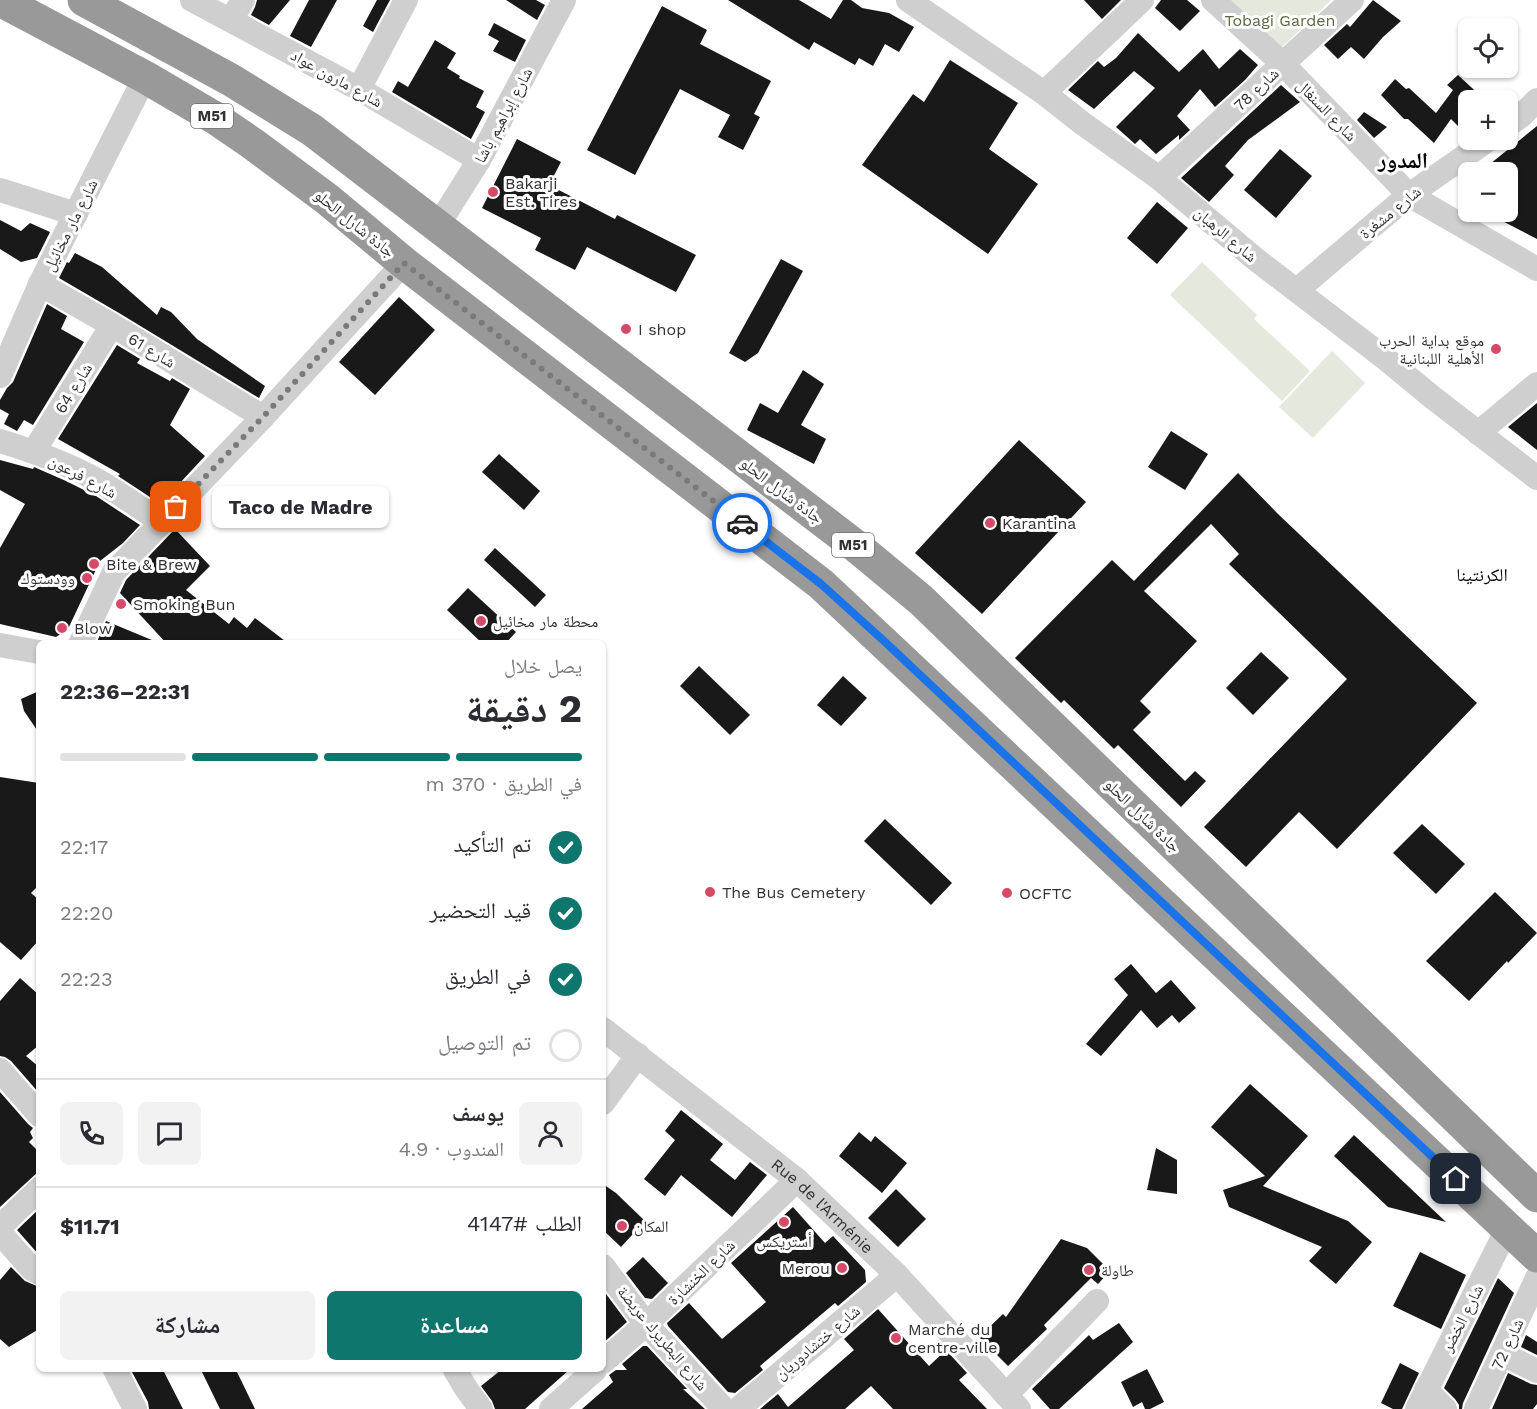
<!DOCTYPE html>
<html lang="ar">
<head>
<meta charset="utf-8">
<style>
	:root { --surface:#fff; --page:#f2f2f3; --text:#2b2b33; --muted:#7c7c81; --line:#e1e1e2; --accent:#0f766e }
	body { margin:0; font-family:"Work Sans","Noto Naskh Arabic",sans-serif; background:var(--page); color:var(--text); direction:rtl; height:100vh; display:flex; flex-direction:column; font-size:22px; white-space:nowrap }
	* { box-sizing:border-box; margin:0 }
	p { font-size:20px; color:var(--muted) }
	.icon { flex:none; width:33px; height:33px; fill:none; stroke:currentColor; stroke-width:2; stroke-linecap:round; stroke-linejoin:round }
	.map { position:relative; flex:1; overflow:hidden; direction:ltr }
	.panel { position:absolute; left:36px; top:640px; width:570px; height:732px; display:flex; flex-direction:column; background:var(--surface); border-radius:9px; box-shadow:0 2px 4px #0004; direction:rtl }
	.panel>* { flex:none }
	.tools { position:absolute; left:1458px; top:18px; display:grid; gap:12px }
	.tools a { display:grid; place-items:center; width:60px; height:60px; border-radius:9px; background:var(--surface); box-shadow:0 2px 4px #0004; font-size:30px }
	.pin { position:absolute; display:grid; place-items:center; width:51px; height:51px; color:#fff; margin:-26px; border-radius:12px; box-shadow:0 3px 9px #0006 }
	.courier { position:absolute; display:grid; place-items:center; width:60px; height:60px; margin:-30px; border:4px solid #1a73e8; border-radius:50%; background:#fff; color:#222; box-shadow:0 2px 8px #0007 }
	.bubble { position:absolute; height:42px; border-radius:9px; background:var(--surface); box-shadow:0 2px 4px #0004; font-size:20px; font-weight:700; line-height:42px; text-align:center; direction:rtl }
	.head em { font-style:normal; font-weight:700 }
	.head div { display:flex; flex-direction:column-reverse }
	.head { display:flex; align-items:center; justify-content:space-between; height:102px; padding:0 24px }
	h1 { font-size:39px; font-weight:700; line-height:45px }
	.bar { display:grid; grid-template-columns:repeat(4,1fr); gap:9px 6px; align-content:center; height:72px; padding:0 24px }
	.bar i { height:8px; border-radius:4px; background:var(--line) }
	.bar .current { background:var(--accent) }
	.bar p { grid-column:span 4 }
	.line { display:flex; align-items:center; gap:15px; padding:0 24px; border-top:2px solid var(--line) }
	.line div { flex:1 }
	.round { display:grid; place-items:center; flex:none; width:63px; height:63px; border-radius:9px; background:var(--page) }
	ol { padding:0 24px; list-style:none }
	li { display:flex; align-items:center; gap:18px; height:66px }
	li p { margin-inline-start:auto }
	li .icon { padding:6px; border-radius:50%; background:var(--accent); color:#fff; stroke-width:4 }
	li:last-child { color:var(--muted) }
	li i { width:33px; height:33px; border:3px solid var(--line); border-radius:50% }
	.button { display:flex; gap:12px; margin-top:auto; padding:12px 24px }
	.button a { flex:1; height:69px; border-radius:9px; background:var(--accent); color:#fff; font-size:24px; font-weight:700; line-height:69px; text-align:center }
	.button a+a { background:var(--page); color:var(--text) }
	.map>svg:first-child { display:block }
</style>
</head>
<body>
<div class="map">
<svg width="1537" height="1409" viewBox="0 0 1537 1409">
	<rect width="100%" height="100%" fill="#fff"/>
	<g fill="#e4e8dd">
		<path d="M1230,0h101l-51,49z"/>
		<path d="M1202,262l55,53 -3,4 56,52 -28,30 -112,-106z"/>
		<path d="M1332,351l33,32 -52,55 -34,-31z"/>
	</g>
	<g fill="#191919">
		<path d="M257,0h33l-21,25 -18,-10 4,-8z"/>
		<path d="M309,0h28l-26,47 -21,-11z"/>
		<path d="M377,0h13l-17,32 -10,-6z"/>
		<path d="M506,0h30l9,5 -8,15z"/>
		<path d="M728,0h71l32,19 12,-19h8l11,8 27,5 25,14 -15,25 -14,-8 -12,22 -14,-8 -4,7 -41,-23 -5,8z"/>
		<path d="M1084,0h37l-19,19z"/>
		<path d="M1161,0h26l13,11 -20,20 -25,-23z"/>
		<path d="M1373,0l28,21 -18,16 -19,22 -13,-12 -13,12 -14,-14 23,-21 3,3z"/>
		<path d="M662,6l45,24 -7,14 71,37 -17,33 6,3 -17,33 -25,-13 12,-22 -50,-26 -45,86 -48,-25z"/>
		<path d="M494,23l32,17 -11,22 -22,-11 6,-10 -11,-6z"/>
		<path d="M1138,33l41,39 24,-23 16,20 21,-20 18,16 -13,15 -30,27 -15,-18 -23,27 13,14 -11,10v-5l-23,19 -16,-15 -5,5 -19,-17 39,-39 -21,-17 -40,38 -26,-19 30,-29 6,6 12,-9z"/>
		<path d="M435,40l21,13 -9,15 13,8 -1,2 25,13 -8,16 9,5 -14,27 -79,-47 6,-11 10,6z"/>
		<path d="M950,60l68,43 -29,46 49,35 -50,70 -126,-89 51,-71 11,8z"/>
		<path d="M1458,75l27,25h-17v36l-17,-17 -17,24 -26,-24h-4l-23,-24 14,-16 11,10 3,-1 27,25 17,-23 -6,-5z"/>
		<path d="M1281,85l19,17 -52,38 -23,26 9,9 -25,27 -28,-24z"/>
		<path d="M1364,112l23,15 -13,11 -17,-18z"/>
		<path d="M1537,126v113l-52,-27h23v-40h-28z"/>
		<path d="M517,139l44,23 -12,23 66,34 2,-4 79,40 -20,37 -89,-45 -12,23 -40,-20 6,-12 -59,-30z"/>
		<path d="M1280,149l32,27 -36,42 -32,-28z"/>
		<path d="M1157,202l31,26 -31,36 -30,-26z"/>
		<path d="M0,220l21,11 9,-8 20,9 -13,26 -16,4 -21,-13z"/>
		<path d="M75,253l27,14 55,48 4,-8 10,5 26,27 68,47 -6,12 -140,-85 -60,-35 8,-16 2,1z"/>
		<path d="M781,259l22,12 -45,82 -13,9 -16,-9z"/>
		<path d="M399,297l36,33 -60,65 -36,-33z"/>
		<path d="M47,304l20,12 -6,13 23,13 -51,83 -9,-5 -7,11 -13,-7 5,-10 -9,-5v-9l7,-12 6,-6z"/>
		<path d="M117,345l23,14 -3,4 33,18 2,-3 18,11 -20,36 35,31 -41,44 -8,1 -38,-25 2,-2 -62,-35z"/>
		<path d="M803,370l21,14 -23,41 25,14 -12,25 -67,-34 13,-27 18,10z"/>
		<path d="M1537,403v47l-29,-23z"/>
		<path d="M1171,431l37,23 -23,36 -37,-23z"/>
		<path d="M1019,440l67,62 -104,112 -67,-61z"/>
		<path d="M499,454l41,37 -16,19 -42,-38z"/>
		<path d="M0,460l33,9 1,-2 32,14 30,15 44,29 -17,18 -23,18 -32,68 -12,8 -56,-13v-76l25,-44 -25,-14z"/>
		<path d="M1238,473l40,41 199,189 -140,146 -38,-37 -53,55 -42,-40 143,-148 -118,-115 10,-10 -28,-30 -67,67 53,50 -57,60 11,11 -18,18 52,51 10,-10 11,10 -25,26 -63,-62 -4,4 -50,-49 -3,3 -46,-45 97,-98 22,21z"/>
		<path d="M175,529l35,37 -24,24 43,34 5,-7 13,11 8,-10 34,26h-122l-47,-51 6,-13z"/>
		<path d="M495,548l51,47 -11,12 -51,-47z"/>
		<path d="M468,588l48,44 -11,12h-22l-36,-34z"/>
		<path d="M106,621l53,22v1h-63z"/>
		<path d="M1261,652l28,26 -36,37 -27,-27z"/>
		<path d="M699,666l51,49 -20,20 -50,-49z"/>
		<path d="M843,676l24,22 -26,28 -24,-21z"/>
		<path d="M39,691v42l-15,-22 -3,-12z"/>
		<path d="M0,777l39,6v102l-8,8 8,7v40l-18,20 -21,-18z"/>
		<path d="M885,819l67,64 -21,22 -67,-64z"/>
		<path d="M1422,824l43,40 -29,30 -43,-41z"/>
		<path d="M1495,892l42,41 -29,30 -1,-2 -38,40 -43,-40z"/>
		<path d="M1131,964l25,29 15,-13 25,28 -17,15 -7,-8 -15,13 -16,-18 -40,46 -15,-12 42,-49 -14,-16z"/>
		<path d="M20,978l19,17v50l-13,11 13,11v26l-28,-32 -6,-4 -5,-1v-55z"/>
		<path d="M1250,1084l58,52 -45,50 85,35 24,21 -36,42 -27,-23 13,-14 -93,-40 -6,-17 42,-14 -54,-49z"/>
		<path d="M0,1092l28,32 5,4 -3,4 3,6 -4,4 10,10v19l-39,36z"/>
		<path d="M681,1110l42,34 -13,16 25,20 15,-18 17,13 -35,42 -51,-42 -16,21 -21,-17 31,-39 -10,-9z"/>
		<path d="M859,1132l12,10 4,-6 32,27 -25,30 -43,-37z"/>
		<path d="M1354,1135l92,87 -58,-15 -54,-51z"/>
		<path d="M1156,1148l21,12v34l-30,-4z"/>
		<path d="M603,1184l13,9 29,28 -24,26 -18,-17z"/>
		<path d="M896,1189l30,30 -28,28 -30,-29z"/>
		<path d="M793,1207l32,36 8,-7 32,34 1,12 -28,24 -3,-3 -75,63 3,4 -28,23 -7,-1 -60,-66 -1,-3 22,-20 33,36 44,-37 -35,-39z"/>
		<path d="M39,1209v46l-22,-25z"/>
		<path d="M1061,1239l26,9 23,23 -12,13 -7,-6 -47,47 3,4 -39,37 -29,-29 24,-23 3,3z"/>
		<path d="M1420,1252l46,23 -25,54 -48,-23z"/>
		<path d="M643,1257l25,26 -16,16 -7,-1 -19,-25z"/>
		<path d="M11,1267l14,14 14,6v42l-30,18 -9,-8v-59z"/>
		<path d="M1498,1278l16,15 -51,110 -1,6h-3v-4l-4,-6 -11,-11z"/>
		<path d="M603,1290l24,32 -24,21z"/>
		<path d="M878,1309l51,57 17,-16 21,23 -8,7 28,29h-94l-22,-23 -26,23h-85l18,-15 10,13 66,-57 -10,-11z"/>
		<path d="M1119,1323l14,19 -74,67h-9l-18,-20 57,-54 4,5z"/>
		<path d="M1526,1335l11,7v13l-16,-8z"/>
		<path d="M643,1346h4l40,43h-4l22,20h-123l31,-27 -4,-7 7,-5h11l-5,-6z"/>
		<path d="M1400,1363l19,10 -17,36h-9l-12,-6z"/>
		<path d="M1147,1369l17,33 -14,7h-5l-3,-7 -9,5 -12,-25z"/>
		<path d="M138,1370h25l20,39h-34l-1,-7 -16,-30z"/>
		<path d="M201,1370h35l19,39h-35z"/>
		<path d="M501,1370h68l-44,39h-30l-3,-8 -11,-15z"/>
		<path d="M1508,1373l23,11 6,1v19l-4,5h-41z"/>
	</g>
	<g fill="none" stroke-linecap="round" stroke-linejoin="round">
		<g stroke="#cfcfcf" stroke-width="24">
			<path d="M192,0l167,89 120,71"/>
			<path d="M908,0l136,93 38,30 77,55 95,80 132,101 46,38 105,81"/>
			<path d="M1213,0l70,64 126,131 128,74"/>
			<path d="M231,20l12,-20"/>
			<path d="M359,89l47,-89"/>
			<path d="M1044,93l98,-93"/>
			<path d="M1508,125l13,-9 16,-16"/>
			<path d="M1159,178l193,-178"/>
			<path d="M0,190l76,24"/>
			<path d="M437,227l42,-67 85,-160"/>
			<path d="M40,284l72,41 151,92"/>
			<path d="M1297,290l112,-95 79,-55"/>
			<path d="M0,376l40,-92 105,-207"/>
			<path d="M1478,433l59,-49"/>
			<path d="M0,441c33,10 65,22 95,38 23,13 45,29 67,43"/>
			<path d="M34,451l78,-126"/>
			<path d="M80,644l34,-72 149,-155 141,-154"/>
			<path d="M0,645l39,7"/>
			<path id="s1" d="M603,1029l194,151 100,95 122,134"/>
			<path d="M0,1070l39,45"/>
			<path d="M603,1103l35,-48"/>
			<path d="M0,1227l39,-38"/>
			<path d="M0,1233l32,36 7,4"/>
			<path d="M603,1266l43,58 78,85"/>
			<path d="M1502,1354l35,17"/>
			<path d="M603,1362l43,-38 151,-144"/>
			<path d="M115,1370l20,39"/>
			<path d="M455,1370l12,20 14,19"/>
			<path d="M1426,1390l19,19"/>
			<path d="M1006,1395l91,-94"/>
			<path d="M551,1409l44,-39"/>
			<path d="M738,1409l159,-134"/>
			<path d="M1417,1409l91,-182"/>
			<path d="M1476,1409l61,-131"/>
		</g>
		<g stroke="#999" stroke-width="33">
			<path d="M0,0l145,77 70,41 38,26 74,55 77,64 417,321 716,672"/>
			<path d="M84,0l147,80 81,50 545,417 64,53 616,596"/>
		</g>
	</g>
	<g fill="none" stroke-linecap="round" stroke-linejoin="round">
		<path stroke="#7a7a7a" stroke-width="6" stroke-dasharray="0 10.8" d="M176,507l87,-90 141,-154 338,260"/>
		<path stroke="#1a73e8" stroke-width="8" d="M742,523l79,61 63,57 572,538"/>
	</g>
	<g fill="#d44a68" stroke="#fff" stroke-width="2">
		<circle cx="493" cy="192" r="6"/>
		<circle cx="626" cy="329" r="6"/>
		<circle cx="1496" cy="349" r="6"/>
		<circle cx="990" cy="523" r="6"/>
		<circle cx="94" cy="564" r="6"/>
		<circle cx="87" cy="578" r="6"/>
		<circle cx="121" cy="604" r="6"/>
		<circle cx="481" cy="621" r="6"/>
		<circle cx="62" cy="628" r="6"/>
		<circle cx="710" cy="892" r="6"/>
		<circle cx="1007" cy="893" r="6"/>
		<circle cx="784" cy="1222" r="6"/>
		<circle cx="622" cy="1226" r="6"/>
		<circle cx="842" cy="1268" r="6"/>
		<circle cx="1089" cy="1270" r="6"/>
		<circle cx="896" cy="1338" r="6"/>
	</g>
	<g text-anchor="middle" stroke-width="6" stroke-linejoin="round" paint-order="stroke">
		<g fill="#fff" stroke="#707070" stroke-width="1.5">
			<rect x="191" y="104" width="42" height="24" rx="4.5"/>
			<rect x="832" y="533" width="42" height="24" rx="4.5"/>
		</g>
		<g font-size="15" font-weight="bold" fill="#323232">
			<text x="212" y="121">M51</text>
			<text x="853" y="550">M51</text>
		</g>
		<g font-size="16" fill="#5b6a44" stroke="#fff">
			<text x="1280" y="26">Tobagi Garden</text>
		</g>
		<g font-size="16" fill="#323232" stroke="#fff">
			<text transform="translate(337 78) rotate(29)" y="6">شارع مارون عواد</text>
			<text transform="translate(1256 89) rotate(-43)" y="6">شارع 78</text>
			<text transform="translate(1327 110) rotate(46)" y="6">شارع السنغال</text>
			<text transform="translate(503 115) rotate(-62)" y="6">شارع إبراهيم باشا</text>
			<text transform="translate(1390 212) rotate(-39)" y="6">شارع مشغرة</text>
			<text transform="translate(355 223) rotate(39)" y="6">جادة شارل الحلو</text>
			<text transform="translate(70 225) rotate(-63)" y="6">شارع مار مخائيل</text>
			<text transform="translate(1226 234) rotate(40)" y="6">شارع الرهبان</text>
			<text transform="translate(152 350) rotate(31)" y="6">شارع 61</text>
			<text transform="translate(73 388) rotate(-58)" y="6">شارع 64</text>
			<text transform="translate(83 476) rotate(28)" y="6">شارع فرعون</text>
			<text transform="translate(782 490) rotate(37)" y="6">جادة شارل الحلو</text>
			<text transform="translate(1143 815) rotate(44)" y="6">جادة شارل الحلو</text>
			<text dy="6" stroke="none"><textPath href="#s1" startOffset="282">Rue de l'Arménie</textPath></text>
			<text transform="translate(701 1272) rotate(-44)" y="6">شارع الخنشارة</text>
			<text transform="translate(1462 1318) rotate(-63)" y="6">شارع الخضر</text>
			<text transform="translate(663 1338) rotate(50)" y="6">شارع البطريرك عريضة</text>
			<text transform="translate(817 1342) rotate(-40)" y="6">شارع ختشادوريان</text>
			<text transform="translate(1507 1344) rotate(-65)" y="6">شارع 72</text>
		</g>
		<g font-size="16" fill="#323232" stroke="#fff" text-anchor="start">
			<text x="505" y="189">Bakarji<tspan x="505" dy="18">Est. Tires</tspan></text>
			<text x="638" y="335">I shop</text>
			<text x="1484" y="346" text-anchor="end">موقع بداية الحرب<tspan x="1484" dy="18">الأهلية اللبنانية</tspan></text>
			<text x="1002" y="529">Karantina</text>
			<text x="106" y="570">Bite &amp; Brew</text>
			<text x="75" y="584" text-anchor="end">وودستوك</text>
			<text x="133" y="610">Smoking Bun</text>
			<text x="493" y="627">محطة مار مخائيل</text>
			<text x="74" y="634">Blow</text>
			<text x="722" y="898">The Bus Cemetery</text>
			<text x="1019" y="899">OCFTC</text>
			<text x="634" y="1232">المكان</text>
			<text x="784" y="1247" text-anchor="middle">أستريكس</text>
			<text x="830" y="1274" text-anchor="end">Merou</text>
			<text x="1101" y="1276">طاولة</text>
			<text x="908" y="1335">Marché du<tspan x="908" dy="18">centre-ville</tspan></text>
		</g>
		<g font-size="18" fill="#000" stroke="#fff">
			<text x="1482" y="581">الكرنتينا</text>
		</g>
		<g font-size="22" font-weight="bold" fill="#000" stroke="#fff">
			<text x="1403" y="168">المدور</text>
		</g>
	</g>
</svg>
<div class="tools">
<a><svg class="icon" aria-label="locate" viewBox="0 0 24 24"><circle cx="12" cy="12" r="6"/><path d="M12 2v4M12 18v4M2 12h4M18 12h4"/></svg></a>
<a>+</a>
<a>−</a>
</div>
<div class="pin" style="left:176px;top:507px;background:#ea580c"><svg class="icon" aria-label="bag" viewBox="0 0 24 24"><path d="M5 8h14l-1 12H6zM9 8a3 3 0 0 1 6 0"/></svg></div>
<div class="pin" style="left:1456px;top:1179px;background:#1f2937"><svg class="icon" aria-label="home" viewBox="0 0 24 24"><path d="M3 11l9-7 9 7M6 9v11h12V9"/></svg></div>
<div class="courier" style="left:742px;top:523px"><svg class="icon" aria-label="car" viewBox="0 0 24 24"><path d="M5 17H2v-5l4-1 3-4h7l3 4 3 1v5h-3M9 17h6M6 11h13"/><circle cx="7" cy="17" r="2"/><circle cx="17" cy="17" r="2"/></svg></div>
<div class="bubble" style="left:212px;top:486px;width:177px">Taco de Madre</div>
<section class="panel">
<div class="head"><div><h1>2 دقيقة</h1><p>يصل خلال</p></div><em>22:31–22:36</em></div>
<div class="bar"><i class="current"></i><i class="current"></i><i class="current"></i><i></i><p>في الطريق · 370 m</p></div>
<ol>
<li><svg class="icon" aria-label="check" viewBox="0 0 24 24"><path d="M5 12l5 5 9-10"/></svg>تم التأكيد<p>22:17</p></li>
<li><svg class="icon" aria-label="check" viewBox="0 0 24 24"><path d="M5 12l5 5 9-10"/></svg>قيد التحضير<p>22:20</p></li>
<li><svg class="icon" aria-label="check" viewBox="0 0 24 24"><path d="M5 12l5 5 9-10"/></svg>في الطريق<p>22:23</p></li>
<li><i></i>تم التوصيل</li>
</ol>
<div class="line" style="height:108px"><a class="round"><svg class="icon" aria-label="person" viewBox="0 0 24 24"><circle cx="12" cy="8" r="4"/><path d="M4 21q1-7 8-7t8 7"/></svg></a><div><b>يوسف</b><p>المندوب · 4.9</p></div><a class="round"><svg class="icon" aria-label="chat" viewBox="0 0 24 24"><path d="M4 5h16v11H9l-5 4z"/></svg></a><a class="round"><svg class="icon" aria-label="phone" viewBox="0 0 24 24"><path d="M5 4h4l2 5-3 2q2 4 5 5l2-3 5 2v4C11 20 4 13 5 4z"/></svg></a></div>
<div class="line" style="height:78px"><div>الطلب #4147</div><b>$11.71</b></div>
<div class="button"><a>مساعدة</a><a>مشاركة</a></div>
</section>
</div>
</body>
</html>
